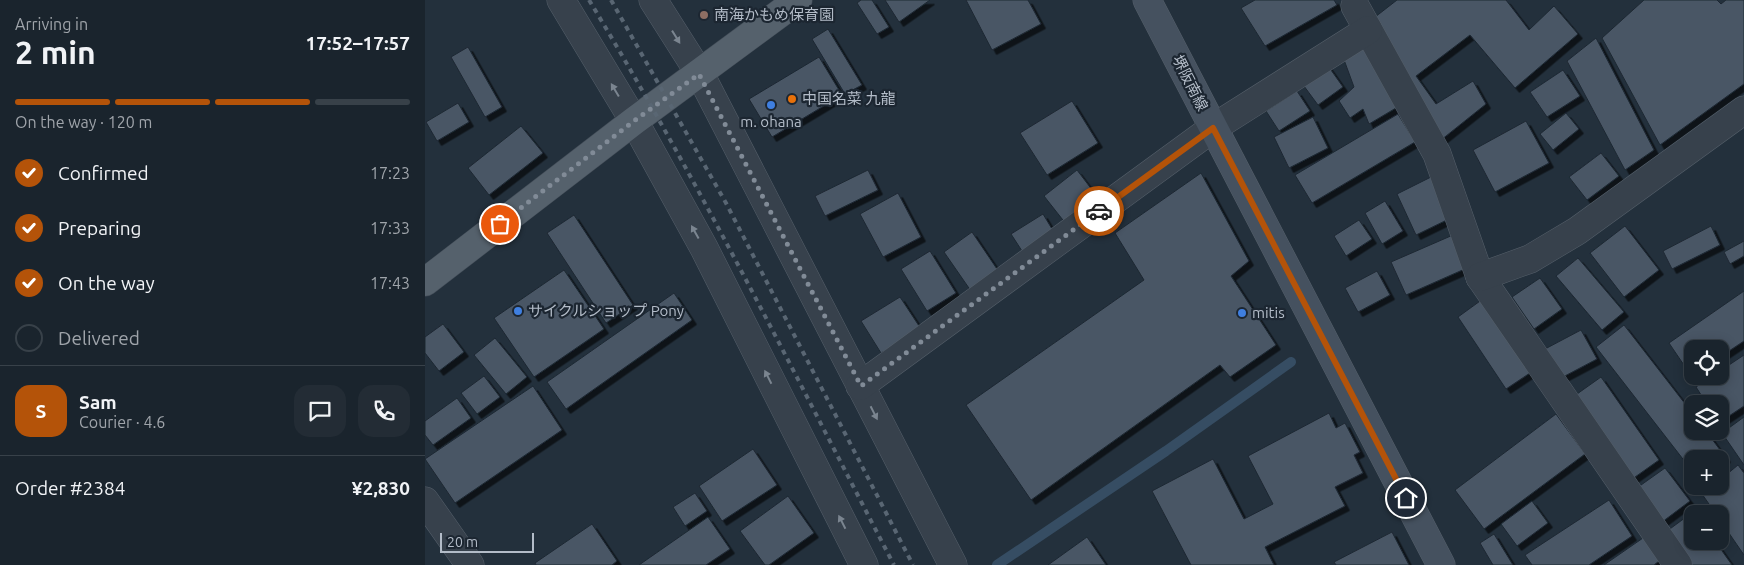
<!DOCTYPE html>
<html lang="en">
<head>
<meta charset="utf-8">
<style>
	:root { --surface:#1a242d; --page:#232c35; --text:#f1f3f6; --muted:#9fa4aa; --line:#384149; --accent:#b45309 }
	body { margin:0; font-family:Ubuntu,"Noto Sans JP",sans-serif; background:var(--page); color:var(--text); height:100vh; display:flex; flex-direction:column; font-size:19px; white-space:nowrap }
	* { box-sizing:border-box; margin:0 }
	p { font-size:16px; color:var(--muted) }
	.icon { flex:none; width:28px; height:28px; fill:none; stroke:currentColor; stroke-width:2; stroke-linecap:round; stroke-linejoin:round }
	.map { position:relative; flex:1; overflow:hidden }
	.sheet { display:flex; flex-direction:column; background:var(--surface); width:425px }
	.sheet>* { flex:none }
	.tools { position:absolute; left:1259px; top:340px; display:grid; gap:10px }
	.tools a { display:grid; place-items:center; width:45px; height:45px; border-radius:10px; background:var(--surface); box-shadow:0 2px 12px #0003,0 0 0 1px var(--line); font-size:25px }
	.scale { position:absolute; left:15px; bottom:12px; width:94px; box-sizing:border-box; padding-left:5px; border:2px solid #b3bcc8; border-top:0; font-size:14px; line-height:18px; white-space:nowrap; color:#b3bcc8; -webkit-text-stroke:4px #1c2631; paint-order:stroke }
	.pin { position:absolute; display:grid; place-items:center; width:42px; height:42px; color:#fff; margin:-21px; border:2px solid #fff; border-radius:50%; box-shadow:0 1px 5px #0007 }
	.courier { position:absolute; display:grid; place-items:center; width:50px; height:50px; margin:-25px; border:4px solid #b45309; border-radius:50%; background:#fff; color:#222; box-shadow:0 1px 6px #0007 }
	.headline em { font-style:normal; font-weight:700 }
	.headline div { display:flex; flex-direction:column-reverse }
	.headline { display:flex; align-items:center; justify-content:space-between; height:85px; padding:0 15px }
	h1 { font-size:32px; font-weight:700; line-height:38px }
	.bar { display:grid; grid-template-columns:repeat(4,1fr); gap:8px 5px; align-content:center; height:60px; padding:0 15px }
	.bar i { height:6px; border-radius:4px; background:var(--line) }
	.bar .current { background:var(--accent) }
	.bar p { grid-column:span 4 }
	.line { display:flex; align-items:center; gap:12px; padding:0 15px; border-top:1px solid var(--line) }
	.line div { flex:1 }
	.round { display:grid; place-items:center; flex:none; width:52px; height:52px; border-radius:15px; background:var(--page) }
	ol { padding:0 15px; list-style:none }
	li { display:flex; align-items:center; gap:15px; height:55px }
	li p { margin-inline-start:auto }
	li .icon { padding:5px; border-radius:50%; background:var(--accent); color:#fff; stroke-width:4 }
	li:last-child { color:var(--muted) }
	li i { width:28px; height:28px; border:2px solid var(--line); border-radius:50% }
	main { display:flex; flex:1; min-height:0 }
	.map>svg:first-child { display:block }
</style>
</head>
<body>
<main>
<section class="sheet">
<div class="headline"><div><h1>2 min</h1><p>Arriving in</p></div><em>17:52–17:57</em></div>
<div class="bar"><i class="current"></i><i class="current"></i><i class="current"></i><i></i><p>On the way · 120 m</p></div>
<ol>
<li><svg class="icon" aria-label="check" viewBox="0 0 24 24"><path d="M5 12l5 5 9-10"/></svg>Confirmed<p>17:23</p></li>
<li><svg class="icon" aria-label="check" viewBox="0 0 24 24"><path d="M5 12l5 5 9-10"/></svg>Preparing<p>17:33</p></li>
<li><svg class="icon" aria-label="check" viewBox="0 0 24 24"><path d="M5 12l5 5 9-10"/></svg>On the way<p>17:43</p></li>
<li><i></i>Delivered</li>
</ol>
<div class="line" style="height:90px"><b class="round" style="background:var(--accent);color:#fff">S</b><div><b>Sam</b><p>Courier · 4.6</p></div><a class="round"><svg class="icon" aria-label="chat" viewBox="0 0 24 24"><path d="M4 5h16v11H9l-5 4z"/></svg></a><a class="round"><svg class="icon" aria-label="phone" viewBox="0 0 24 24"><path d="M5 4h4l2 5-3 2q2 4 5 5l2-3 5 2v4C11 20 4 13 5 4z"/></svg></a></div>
<div class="line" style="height:65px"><div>Order #2384</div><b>¥2,830</b></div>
</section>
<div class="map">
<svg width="1319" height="565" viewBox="0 0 1319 565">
	<defs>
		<filter id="shadow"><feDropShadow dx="4.5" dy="4.5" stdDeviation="0" flood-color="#0009"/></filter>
	</defs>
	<rect width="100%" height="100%" fill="#23303c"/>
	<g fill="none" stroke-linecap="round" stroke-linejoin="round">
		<path stroke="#364d63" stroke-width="10" d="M572,565l169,-114 125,-89"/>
	</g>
	<g fill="#495765" stroke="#1e2833" filter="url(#shadow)">
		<path d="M436,0h11l17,27 -12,7 -20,-31z"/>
		<path d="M460,0h45l-31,22z"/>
		<path d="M541,0h62l13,24 -49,26z"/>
		<path d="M830,0h79l3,5 -72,41 -24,-38z"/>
		<path d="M972,0h109l23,30 25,-24 24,28 -63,54 -45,-53 -54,41 20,28 37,-23 13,23 -45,36 -71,-119z"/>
		<path d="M1219,0h73l4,4 5,-4h18v84l-84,61 -58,-107z"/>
		<path d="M403,29l34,56 -17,9 -33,-55z"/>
		<path d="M1171,38l58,112 -29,20 -58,-109z"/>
		<path d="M938,43l38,62 -32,19 -6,-15 -13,9 -11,-17 15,-14 -11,-30z"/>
		<path d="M43,47l34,60 -17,10 -34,-60z"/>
		<path d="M394,57l23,38 -70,42 -23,-38z"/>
		<path d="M901,63l17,24 -25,18 -17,-23z"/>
		<path d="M1138,70l17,26 -33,21 -17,-25z"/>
		<path d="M872,91l13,20 -31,20 -13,-20z"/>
		<path d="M647,101l26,42 -51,32 -27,-42z"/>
		<path d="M33,103l11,19 -32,19 -11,-19z"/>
		<path d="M1141,113l13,16 -26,21 -13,-16z"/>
		<path d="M973,114l17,28 -103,61 -17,-28z"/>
		<path d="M888,117l15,31 -39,20 -15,-31z"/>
		<path d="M1101,121l23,42 -54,29 -22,-42z"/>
		<path d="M96,126l22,27 -54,42 -21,-27z"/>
		<path d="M1176,153l18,23 -32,24 -18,-23z"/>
		<path d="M443,170l10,20 -53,26 -10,-20z"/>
		<path d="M652,170l25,33 -32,26 -26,-33z"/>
		<path d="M776,173l48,88 -18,15 45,69 -46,32 -10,-12 -189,135 -65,-95 178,-125 -29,-47z"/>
		<path d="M1010,175l20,41 -39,19 -19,-41z"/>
		<path d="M473,193l23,44 -38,20 -23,-43z"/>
		<path d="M960,201l18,30 -21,13 -17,-31z"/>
		<path d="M618,214l12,20 -31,20 -13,-20z"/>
		<path d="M149,215l59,90 -27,18 -59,-90z"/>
		<path d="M934,220l13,19 -26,17 -12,-20z"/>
		<path d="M1200,226l34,44 -35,27 -34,-44z"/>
		<path d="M1286,226l9,19 -48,24 -9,-18z"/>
		<path d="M547,232l27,40 -28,19 -27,-39z"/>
		<path d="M1028,235l14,33 -61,27 -15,-33z"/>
		<path d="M1319,241v15l-14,8 -6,-12z"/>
		<path d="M505,251l26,42 -29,18 -26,-42z"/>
		<path d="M1153,258l46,54 -22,18 -46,-54z"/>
		<path d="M139,270l40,59 -70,48 -40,-59z"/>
		<path d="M952,271l13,24 -32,17 -13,-24z"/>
		<path d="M1115,278l22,31 -28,20 -22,-32z"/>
		<path d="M1319,291v50l-24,16v-8h-27l-1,28 -23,-34z"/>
		<path d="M249,293l18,27 -126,89 -19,-27z"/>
		<path d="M1062,296l49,73 -30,20 -48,-72z"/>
		<path d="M475,297l21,32 -40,24 -20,-32z"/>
		<path d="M18,324l21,28 -25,19 -14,-18v-16z"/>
		<path d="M1199,325l69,89v17h13l20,27 -6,4v-3h-27v13l-97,-125z"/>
		<path d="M1156,330l16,29 -36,19 -16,-29z"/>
		<path d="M70,338l32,39 -21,17 -32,-39z"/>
		<path d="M1319,355v51l-24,16v-18h-13l-11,-17 16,-11h8v-5z"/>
		<path d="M59,376l16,21 -23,17 -16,-21z"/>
		<path d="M1176,377l58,83 -31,22 -58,-83z"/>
		<path d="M108,386l29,44 -107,73 -30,-44z"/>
		<path d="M32,398l14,20 -38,27 -8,-10v-14z"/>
		<path d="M904,413l7,15 9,-5 15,29 -6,3 9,18 -28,14 10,19 -80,41 9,18h-83l-39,-74 61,-32 31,60 29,-15 -25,-48z"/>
		<path d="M1131,414l29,40 -101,75 -29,-39z"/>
		<path d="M1319,417v48l-22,-32z"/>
		<path d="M328,449l24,36 -55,36 -23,-35z"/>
		<path d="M1313,465l6,8v82l-24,-35v-6h-4l-14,-20 10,-8h8v-6z"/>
		<path d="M1240,468l25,33 -32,24 -24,-35z"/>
		<path d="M270,493l12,18 -22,15 -12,-19z"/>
		<path d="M363,496l26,37 -45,32h-4l-25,-34z"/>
		<path d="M1184,500l23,36 -43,29h-57l-7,-10z"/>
		<path d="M1107,501l16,22 -31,23 -16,-22z"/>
		<path d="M1268,512l1,2h-1v27h22l17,24h-46l-23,-31z"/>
		<path d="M283,517l22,32 -24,16h-67z"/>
		<path d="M167,524l25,37 -5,4h-76l-1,-2z"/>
		<path d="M967,532l17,33h-73l-2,-3z"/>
		<path d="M1069,534l19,31h-20l-13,-22z"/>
		<path d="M662,537l19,28h-58z"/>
		<path d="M1218,538l16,23 -5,4h-50z"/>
	</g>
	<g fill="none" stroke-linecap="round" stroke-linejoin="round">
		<defs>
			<g id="minor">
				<path d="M136,0l73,121 70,127 160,317"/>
				<path d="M228,0l47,74 253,491"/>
				<path d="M930,6l82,148 43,123 198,288"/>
				<path d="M1055,277l50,-18 47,-28 167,-121"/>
				<path d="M435,386l353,-258 155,-98"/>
				<path d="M0,501l45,64"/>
			</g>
			<path id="secondary" d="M722,0l294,565"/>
			<path id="primary" d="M0,282l209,-161 164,-121"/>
		</defs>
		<use href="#minor" stroke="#555f6a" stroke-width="29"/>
		<use href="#secondary" stroke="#555f6a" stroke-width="29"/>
		<use href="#primary" stroke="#434d58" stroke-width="29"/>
		<use href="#minor" stroke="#37414c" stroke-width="28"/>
		<use href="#secondary" stroke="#45515f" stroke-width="28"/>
		<use href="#primary" stroke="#55616c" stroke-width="28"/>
		<g stroke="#596673" stroke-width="4" stroke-dasharray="5 5" stroke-linecap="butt">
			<path d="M164,0c111,183 206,375 305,565"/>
			<path d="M186,0l115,203 187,362"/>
		</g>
	</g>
	<defs><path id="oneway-solid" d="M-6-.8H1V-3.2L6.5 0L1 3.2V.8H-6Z" transform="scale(1.25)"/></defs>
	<g fill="#7b8590">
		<use href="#oneway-solid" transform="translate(251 37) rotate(58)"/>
		<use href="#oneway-solid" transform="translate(190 90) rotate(-121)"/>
		<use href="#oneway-solid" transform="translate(270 232) rotate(-119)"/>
		<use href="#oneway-solid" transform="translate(343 377) rotate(-117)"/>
		<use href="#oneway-solid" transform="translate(449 413) rotate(63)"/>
		<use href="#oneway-solid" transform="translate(417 522) rotate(-117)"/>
	</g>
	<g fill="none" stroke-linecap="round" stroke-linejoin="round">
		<path stroke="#818b97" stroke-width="5" stroke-dasharray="0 9" d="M75,224l134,-103 65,-47 162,312 238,-175"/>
		<path stroke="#b45309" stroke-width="6" d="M674,211l114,-83 193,370"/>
	</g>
	<circle fill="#8d6e63" stroke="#1c2631" stroke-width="2" cx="279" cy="15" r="5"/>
	<circle fill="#e8710a" stroke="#1c2631" stroke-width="2" cx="367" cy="99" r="5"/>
	<g fill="#3f7fe0" stroke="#1c2631" stroke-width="2">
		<circle cx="346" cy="105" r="5"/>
		<circle cx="93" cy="311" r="5"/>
		<circle cx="817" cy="313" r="5"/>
	</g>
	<g text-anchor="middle" stroke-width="4.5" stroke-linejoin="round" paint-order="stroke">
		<g font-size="15" fill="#b3bcc8" stroke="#1c2631" text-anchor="start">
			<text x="289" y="20">南海かもめ保育園</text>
			<text x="377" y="104">中国名菜 九龍</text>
			<text x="346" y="127" text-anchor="middle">m. ohana</text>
			<text x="103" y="316">サイクルショップ Pony</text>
			<text x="827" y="318">mitis</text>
		</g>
		<g font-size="15" fill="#b3bcc8" stroke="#1c2631">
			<text transform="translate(765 83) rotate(63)" y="5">堺阪南線</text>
		</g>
	</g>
</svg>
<div class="tools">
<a><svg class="icon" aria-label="locate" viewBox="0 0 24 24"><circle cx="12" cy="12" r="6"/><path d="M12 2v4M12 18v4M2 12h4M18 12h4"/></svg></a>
<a><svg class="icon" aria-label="layers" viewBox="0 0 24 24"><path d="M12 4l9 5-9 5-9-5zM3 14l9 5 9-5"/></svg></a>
<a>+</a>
<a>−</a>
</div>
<div class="scale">20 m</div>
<div class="pin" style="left:75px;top:224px;background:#ea580c"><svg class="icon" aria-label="bag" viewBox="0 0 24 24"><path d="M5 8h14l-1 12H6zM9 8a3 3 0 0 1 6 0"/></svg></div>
<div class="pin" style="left:981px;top:498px;background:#1f2937"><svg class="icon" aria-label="home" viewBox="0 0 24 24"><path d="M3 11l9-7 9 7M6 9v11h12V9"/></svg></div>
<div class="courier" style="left:674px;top:211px"><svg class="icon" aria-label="car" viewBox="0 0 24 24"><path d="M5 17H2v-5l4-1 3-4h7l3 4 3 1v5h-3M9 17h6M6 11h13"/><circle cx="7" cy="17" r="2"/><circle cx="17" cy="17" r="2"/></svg></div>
</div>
</main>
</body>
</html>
